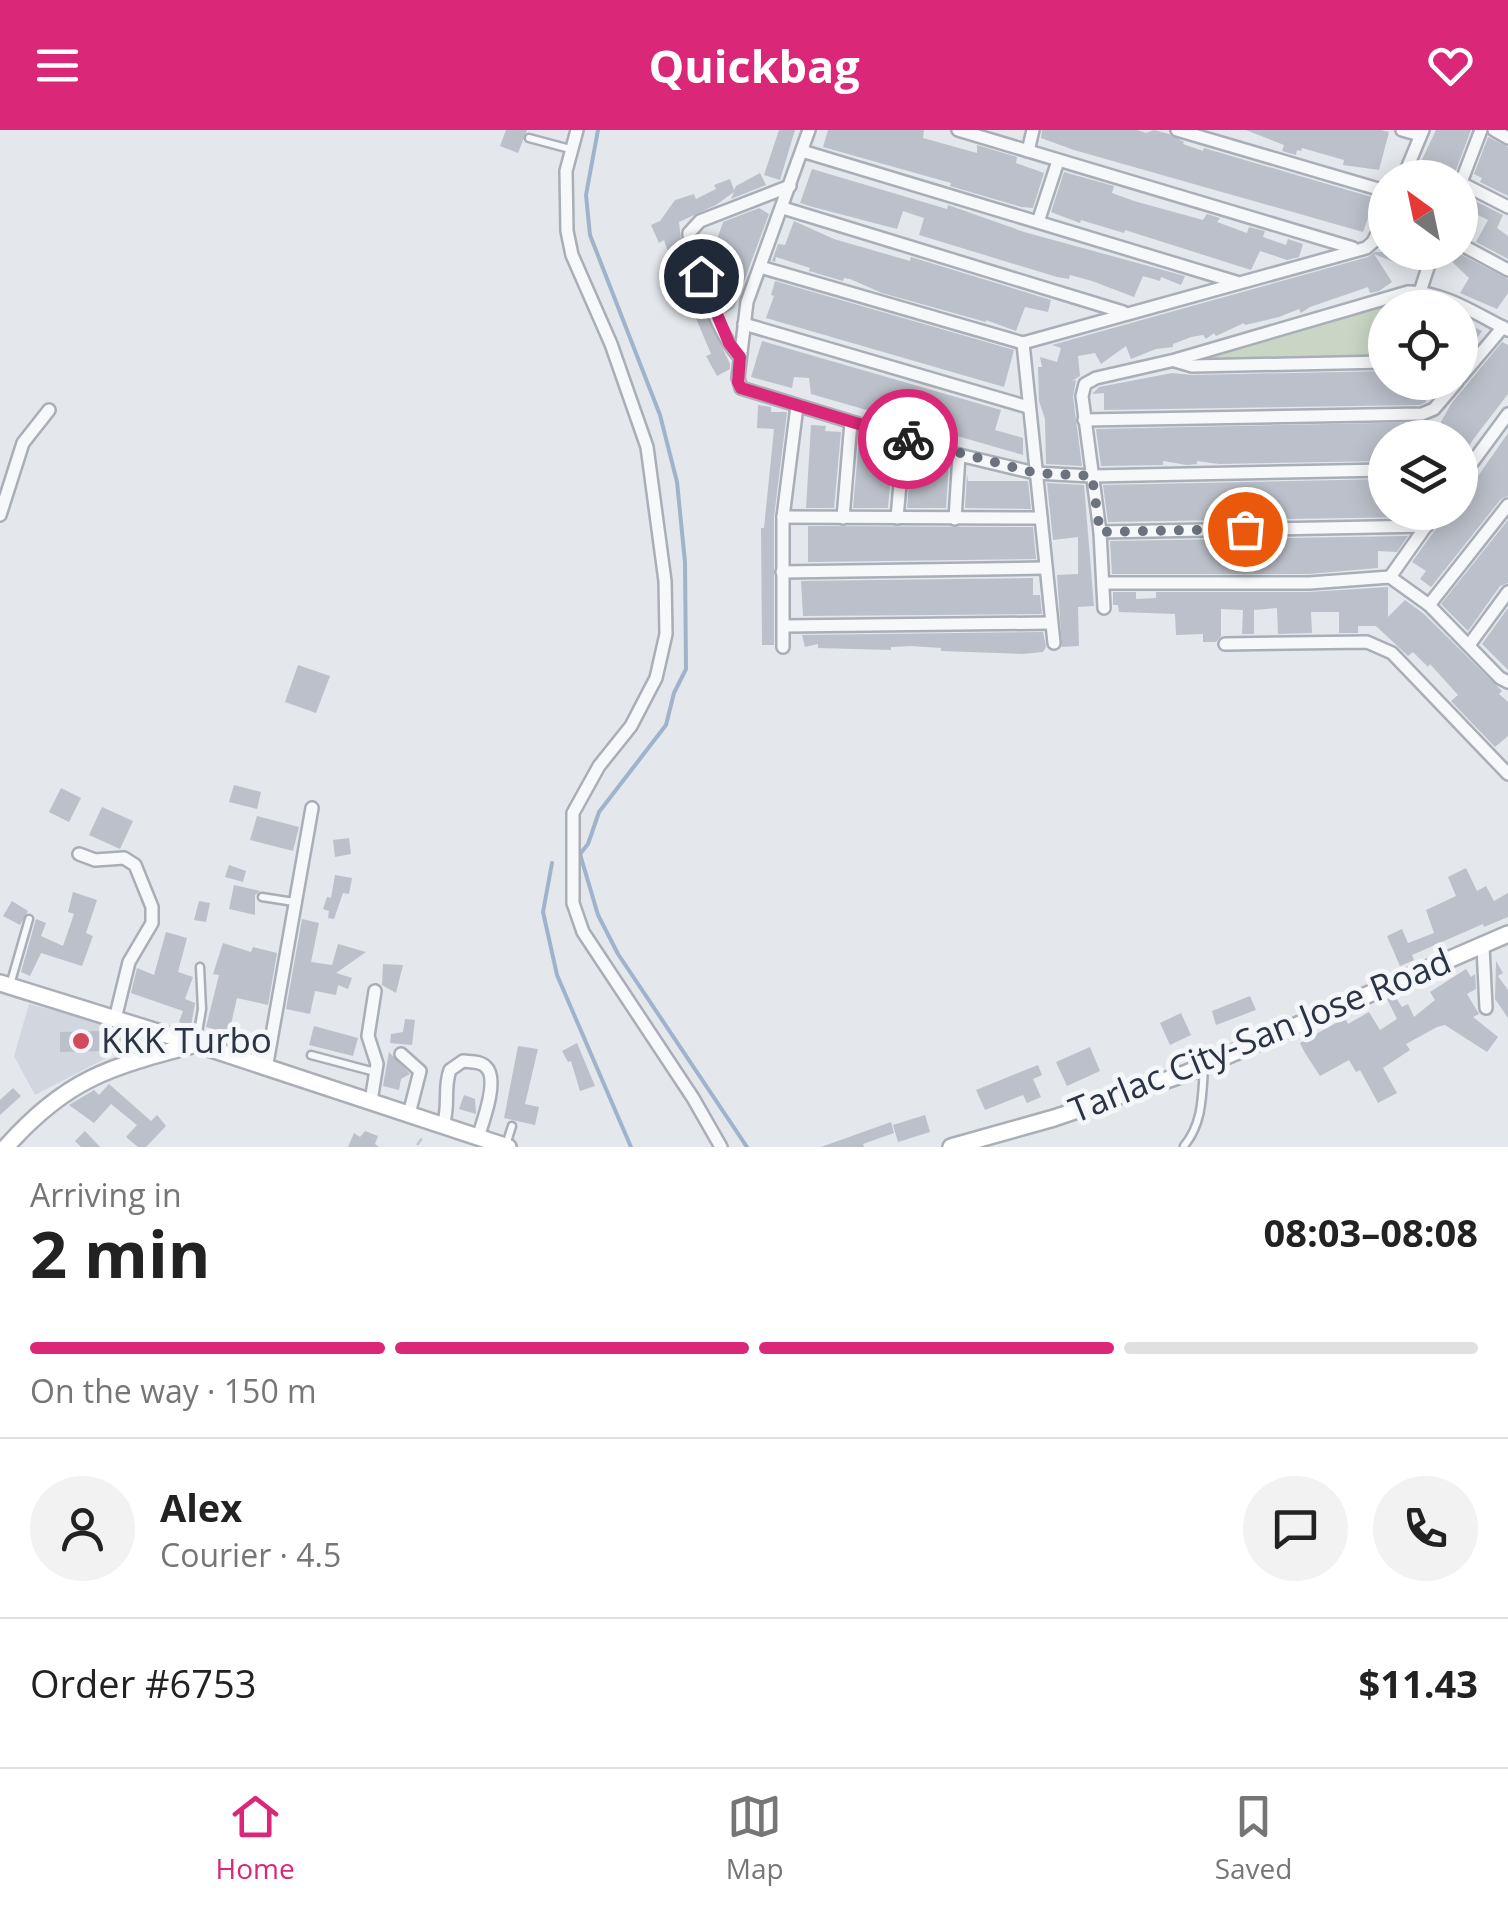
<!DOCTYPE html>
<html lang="en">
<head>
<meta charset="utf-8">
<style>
	:root { --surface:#fff; --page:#f2f2f2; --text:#222; --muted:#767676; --line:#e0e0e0; --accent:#db2777 }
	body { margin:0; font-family:"Open Sans",sans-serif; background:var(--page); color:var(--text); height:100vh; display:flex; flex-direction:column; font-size:38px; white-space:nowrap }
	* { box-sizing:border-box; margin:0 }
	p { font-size:32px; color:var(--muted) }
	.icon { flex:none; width:55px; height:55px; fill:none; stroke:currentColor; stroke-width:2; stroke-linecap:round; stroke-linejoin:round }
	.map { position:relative; height:1017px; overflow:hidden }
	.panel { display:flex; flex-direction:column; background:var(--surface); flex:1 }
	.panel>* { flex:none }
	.needle { width:65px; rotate:327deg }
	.buttons { position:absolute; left:1368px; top:30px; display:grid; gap:20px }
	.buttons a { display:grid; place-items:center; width:110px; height:110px; border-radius:50%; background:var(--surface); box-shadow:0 5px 25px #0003; font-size:50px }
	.pin { position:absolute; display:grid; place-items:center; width:85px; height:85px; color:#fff; margin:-42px; border:5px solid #fff; border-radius:50%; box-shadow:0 2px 10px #0007 }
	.courier { position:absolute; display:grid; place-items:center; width:100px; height:100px; margin:-50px; border:8px solid #db2777; border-radius:50%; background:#fff; color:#222; box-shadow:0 2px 12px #0007 }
	.overview em { font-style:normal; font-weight:700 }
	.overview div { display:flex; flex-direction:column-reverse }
	.overview { display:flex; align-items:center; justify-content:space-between; height:170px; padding:0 30px }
	h1 { font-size:65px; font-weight:700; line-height:75px }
	.bar { display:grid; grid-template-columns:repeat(4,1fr); gap:15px 10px; align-content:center; height:120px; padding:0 30px }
	.bar i { height:12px; border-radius:8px; background:var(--line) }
	.bar .current { background:var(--accent) }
	.bar p { grid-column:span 4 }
	.line { display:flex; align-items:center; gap:25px; padding:0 30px; border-top:2px solid var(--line) }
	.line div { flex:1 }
	.round { display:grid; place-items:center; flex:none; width:105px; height:105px; border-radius:52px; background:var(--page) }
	header { display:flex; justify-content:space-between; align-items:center; height:130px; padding:0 30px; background:var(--accent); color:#fff; font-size:45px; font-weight:700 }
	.dock { display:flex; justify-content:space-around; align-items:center; height:140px; border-top:2px solid var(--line); background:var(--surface); font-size:28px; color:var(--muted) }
	.dock a { display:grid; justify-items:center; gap:5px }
	.dock .current { color:var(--accent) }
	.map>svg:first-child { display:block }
</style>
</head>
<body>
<header><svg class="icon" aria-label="menu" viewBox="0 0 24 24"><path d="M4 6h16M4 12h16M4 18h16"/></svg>Quickbag<svg class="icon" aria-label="heart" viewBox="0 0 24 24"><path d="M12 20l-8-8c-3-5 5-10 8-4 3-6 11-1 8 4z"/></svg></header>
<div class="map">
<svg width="1508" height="1017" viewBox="0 0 1508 1017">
	<rect width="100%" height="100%" fill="#e4e7ec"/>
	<path fill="#d2d6de" d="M29,874l91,24 7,19 -92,48 -21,-39z"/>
	<path fill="#c9d6c5" d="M1419,154l28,17 -6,6 -56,1v54l-227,1z"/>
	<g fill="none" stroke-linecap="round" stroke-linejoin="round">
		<g stroke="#9fb4cc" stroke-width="4">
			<path d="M598,0l-12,65 4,40 70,180 17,67 8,80 1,107 -12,24 -8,32 -67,87 -11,32 -8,10 18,61 20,39 129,193"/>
			<path d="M552,733l-9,49 14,63 74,172"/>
		</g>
	</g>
	<g fill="#bbc0ca">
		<path d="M506,0h21l-9,23 -18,-7z"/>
		<path d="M779,0h16l-15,50 -16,-5z"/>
		<path d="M828,0h96l-1,8 54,15v-8l40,12 -1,6 28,10 -11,35 -12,-1 -71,-21 1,-3 -128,-36z"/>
		<path d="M1042,0h95l9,3 8,-3 15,4 15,8 -1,2 20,7 1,-3 171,50 -12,34 -289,-82 -33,-12z"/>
		<path d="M1246,0h135l8,2 -10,38 -36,-5 1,-5 -42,-12 -1,3 -4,-1 -1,5 -14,-4 2,-6z"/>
		<path d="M1436,0h35l-18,48h-17l-18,-10z"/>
		<path d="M1488,7l20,10v49l-28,-14 2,-4 -8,-4z"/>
		<path d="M812,39l135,40 1,-4 76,27 161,44 -4,9 -20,-8 -1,4 -17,-5 -9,21 -42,-16 -22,-6 -1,4 -12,-2 -138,-42 5,-17 -21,-7 -6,18 -84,-22 -13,-4z"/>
		<path d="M1064,42l50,14 -2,7 22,8 69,19 4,-6 13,4 -3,4 30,11 2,-6 16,4 -2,6 23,8 2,-6 15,5 -4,13 -12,3 -27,-9 -9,19 -126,-40 -1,3 -43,-13 -1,3 -29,-11z"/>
		<path d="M760,43l6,12 -35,14 3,-7 -18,13 -37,17 3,26 10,35 38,81v5l-13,7 -11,-20 5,-2 -21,-50 -4,1 -22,-65 -5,3 -8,-18 9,-4 15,-21 19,-6 2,5 20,-10 -2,-4 16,-6 4,11 2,-4z"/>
		<path d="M1471,69l32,16 -6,13 11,8v23l-32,-17 12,-22 -22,-11z"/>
		<path d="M759,78l10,6 -35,94 -10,6 -17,-44 2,-7 14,-41z"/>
		<path d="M794,91l40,18 76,22 1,-4 140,43 -3,12 -23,-5 -9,24 -30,-11v2l-104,-29 -32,-14 -6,-1 -1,3 -34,-10 1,-3 -34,-11 -1,5 -3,-1 6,-17 7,1z"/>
		<path d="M1375,122h46l-5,15 -5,2 -37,-15 18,28 -13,9 -9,2 -2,-6 -58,20 -9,6 -2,-4 -20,8 -34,8 -1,-2 -28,13 -2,-3 -8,6 -3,-4 -12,2 -18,7v3l-17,2 -25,10 -5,-13 -25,18 -6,-11 -17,3 2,20 -8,5 4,-1 -3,17 9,69 -36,-2 -1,-45 -6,-18 -1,-34h4l-2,-10 17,5 4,-14 -9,-3 316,-88z"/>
		<path d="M1442,122h14l52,27v14l-11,16 -37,-16 9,-15z"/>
		<path d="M775,151l239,69 -10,37 -238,-69 8,-22 -3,-1z"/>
		<path d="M1460,190l22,11 -8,11 2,2 -16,19z"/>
		<path d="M762,211l239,69 -6,20 28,8v17l-212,-61 -2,-16 -15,-1 -2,11 -41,-11z"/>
		<path d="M1502,212l6,3v49l-36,47 -12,22v-25h-28l19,-34z"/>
		<path d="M1385,241v11h59l-10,12 -8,-5v13l-6,3 -316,5v-17l-12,1 7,-7 73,-14 20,2z"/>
		<path d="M758,275l13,2v5h16l-13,105v128h-12l-1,-117h3l10,-99 -17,-1z"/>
		<path d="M1428,292v16h-43v23l-166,3 -22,-3v3l-10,1 -24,-4v4l-62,1 -5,-37z"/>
		<path d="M811,295l15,1 -1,5 16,1 -7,76h-28z"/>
		<path d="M1508,303v63l-7,3 -70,88 -11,-8 6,-8 -14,-9 36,-50h12v-10z"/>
		<path d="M859,310l18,2 -1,18 16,2 -4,46h-35z"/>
		<path d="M912,320l20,11 17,1 -3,46h-39z"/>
		<path d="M967,344l1,7h60l3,28 -66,-1z"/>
		<path d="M1385,349v33h31v5l-308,5 -5,-37z"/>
		<path d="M1047,353l37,2 10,121 -16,1 1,39 -17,1 -5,-72 21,-1v-37l-25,3z"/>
		<path d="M1508,390v63l-8,3 -32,45 -27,-27z"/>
		<path d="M808,396l225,1 3,32 -228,3z"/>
		<path d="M1408,406l-11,16 -19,-1v17l-69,6h-197l-2,-33z"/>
		<path d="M1033,448v17h7l2,19 -239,2 -2,-35z"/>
		<path d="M1388,457v30l17,-17 19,14 78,77 -3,3 9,8v34l-13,11 -44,-46 7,-6 -28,-31 -2,3 -15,-15 -5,4 -32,-30h-18v7h-19v-21h-28l1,21 -34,1 -1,-26 -23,2v24h-12l1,-24 -22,-1v27l-5,6h-13v-8l-27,1 -1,-21 -56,-2 -1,-7h-5v-13h23v7l20,-1v-6h153z"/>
		<path d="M1508,478v62l-26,-26z"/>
		<path d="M1043,502l3,15 -3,5 -21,2 -81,-3v-3l-30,-2 -20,1v3l-73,-2v-4l-13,3 -3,-12z"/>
		<path d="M298,535l32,11 -14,37 -31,-11z"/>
		<path d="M234,655l27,7 -4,17 -28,-7z"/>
		<path d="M61,658l20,10 -12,24 -20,-10z"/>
		<path d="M102,677l31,14 -13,28 -31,-14z"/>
		<path d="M257,686l42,11 -6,24 -43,-11z"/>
		<path d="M349,708l2,16 -16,3 -2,-17z"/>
		<path d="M229,735l17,6 -3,11 -18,-5z"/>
		<path d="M1466,738l11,23 9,-5 8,15 14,-8v24l-24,10 -1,-3 -71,31 2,5 -14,6 -13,-30 15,-7 6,14 26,-10 -8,-23 30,-14 -8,-19z"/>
		<path d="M335,745l17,3 -3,16 -6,-1 -9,26 -6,-1 1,-7 -6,-2 4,-12 4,1z"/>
		<path d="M234,755l26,6 -5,4v20l-26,-6z"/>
		<path d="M73,762l24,8 -11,33 7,3 -11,30 -41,-13 -11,23 -9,-4 15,-53 10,4 -5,13 22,10 11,-32 -6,-2z"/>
		<path d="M12,771l16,10 -8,14 -17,-9z"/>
		<path d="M199,771l11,2 -4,19 -12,-2z"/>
		<path d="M302,789l17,4 -8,39 21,3 6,-21 28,8 -30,21 16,5 -4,11 -10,-4 -2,10 -21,-4 -5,23 -24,-5z"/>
		<path d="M166,802l21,6 -9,34 15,5 -8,22 10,4 -4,23 -12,-4 4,-11 -52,-18 6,-25 17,7z"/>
		<path d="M223,813l28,9 2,-5 24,6 -9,52 -31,-7 -8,35 -23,-6 13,-52 -6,-1z"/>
		<path d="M1496,831l7,12 -5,3 10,14v28l-13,-19z"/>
		<path d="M383,834l20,1 -7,28 -14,-8z"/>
		<path d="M1466,839l5,8 4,-3 1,15 -9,5 12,20 -6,3 25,20 -11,15 -42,-27 -8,2 -31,17 4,6 -27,18 14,25 -19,10 -18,-33 -4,2 -7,-12 -29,16 -15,-23 -5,-10 45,-25 3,6 21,-12 11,18 17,-11 -10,-20 7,-4 8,12 6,-3 6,13 21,-17 -5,-8z"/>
		<path d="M1250,866l6,14 -40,15 -4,-14z"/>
		<path d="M1181,883l10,22 -21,10 -10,-22z"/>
		<path d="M405,889l10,1 -3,25 -22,-2 1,-9 12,-2z"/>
		<path d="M314,896l44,12 -5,18 -44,-11z"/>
		<path d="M102,901v20l-42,1v-20z"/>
		<path d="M577,913l18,43 -15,5 -9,-30 -3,1 -6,-11z"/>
		<path d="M518,916l20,3 -13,55 14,3 -4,18 -31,-7z"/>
		<path d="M1090,917l10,24 -33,15 -11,-24z"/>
		<path d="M389,922l21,22 -9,5 -2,11 -16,-4z"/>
		<path d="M1038,935l4,10 -9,4 8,18 -14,6 -4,-8 -38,15 -9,-20z"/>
		<path d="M109,954l42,37 6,-6 9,11 -20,21h-8l-12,-10 11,-12 -26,-21 -17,19 -25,-18 25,-15 5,5z"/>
		<path d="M13,958l8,8 -21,19v-15z"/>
		<path d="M464,965l11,4 1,15 -17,-5z"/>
		<path d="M925,985l5,17 -32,10 -5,-17z"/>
		<path d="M891,992l3,11 -31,11 1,3h-43z"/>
		<path d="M85,1001l15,16h-19l-6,-6z"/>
		<path d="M365,1001l13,5 -3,8 4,3h-31l6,-14 6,4z"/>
	</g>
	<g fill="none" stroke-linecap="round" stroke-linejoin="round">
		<defs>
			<g id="lane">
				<path d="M529,8l41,11"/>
				<path d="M262,767l32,5"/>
				<path d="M10,855l19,-66"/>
				<path d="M196,914l6,-35 -2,-42"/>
				<path d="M311,925l64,17"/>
				<path d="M506,1015l6,-19"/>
				<path d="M1184,1016c19,-23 18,-50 20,-79"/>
			</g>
			<g id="street">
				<path d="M577,0l-11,41 1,60 5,24 39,89 36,103 18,134 1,53 -10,44 -25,48 -32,40 -26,47v90l10,29 110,166 28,49"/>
				<path d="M809,0l-62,172 -9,76 3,10 218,67 76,18 57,3 293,-6"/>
				<path d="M958,0l395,118"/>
				<path d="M1177,0l208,61"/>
				<path d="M1402,0l18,5"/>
				<path d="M1494,0l14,8"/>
				<path d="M802,21l434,131"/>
				<path d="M1028,21l5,-21"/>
				<path d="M1403,48l20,-48"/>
				<path d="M1461,53l47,24"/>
				<path d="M1460,55l21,-55"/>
				<path d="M783,78l340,104"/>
				<path d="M1038,92l20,-61"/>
				<path d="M1460,114l48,26"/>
				<path d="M760,137l263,76 343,-95 7,-6 12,-24"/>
				<path d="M1420,162l13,-40"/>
				<path d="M744,194l284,83"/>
				<path d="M1023,213l31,300"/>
				<path d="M740,227c-20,-19 -50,-95 -51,-124l11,-12 90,-35"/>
				<path d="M1175,231l17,5 193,-4"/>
				<path d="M1460,248l43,-51"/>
				<path d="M1084,290l338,-6 12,-5 23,-27"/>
				<path d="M1460,349l48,-65"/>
				<path d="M0,385l23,-72 26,-33"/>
				<path d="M783,387l258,1"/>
				<path d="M843,388l8,-96"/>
				<path d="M897,388l7,-80"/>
				<path d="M955,389l4,-64"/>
				<path d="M1100,402l327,-6"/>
				<path d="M782,442l263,-4"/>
				<path d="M1390,447l46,-65"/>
				<path d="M1104,453h205l81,-6 39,28 71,73 8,4"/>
				<path d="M1429,475l79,-100"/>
				<path d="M1104,478l-4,-76 -18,-136 3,-12 11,-6 79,-18 233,-68c35,-1 70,23 100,38"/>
				<path d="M785,496l265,-3"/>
				<path d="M1225,514l142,-2 25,11 116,121"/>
				<path d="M1469,515l39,-53"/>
				<path d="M783,517v-130l14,-111"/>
				<path d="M79,724l16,6 29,-2 11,7 17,42v16l-23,39 -14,57"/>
				<path d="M1483,816l3,62"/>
				<path d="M401,924l19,17 -11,43"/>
				<path d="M266,939l46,-261"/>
				<path d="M371,971l6,-37 -9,-28 7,-45"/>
				<path d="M443,995c7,-19 0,-36 7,-55l13,-9c7,1 18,0 23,6 13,12 -3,55 -8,70"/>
			</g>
			<g id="secondary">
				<path d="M0,853l196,61"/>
				<path d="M6,1017c61,-69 104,-80 190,-103l312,103"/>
				<path d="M951,1017l103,-29 133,-45 321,-139"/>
			</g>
		</defs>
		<use href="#lane" stroke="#a9aeb7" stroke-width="11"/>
		<use href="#street" stroke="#a9aeb7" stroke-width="16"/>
		<use href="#secondary" stroke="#a9aeb7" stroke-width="20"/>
		<path stroke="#c2c5cb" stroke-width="2.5" stroke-dasharray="8 8" stroke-linecap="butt" d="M417,1015l8,-11"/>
		<use href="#lane" stroke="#f7f8fa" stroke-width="6"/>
		<use href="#street" stroke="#f7f8fa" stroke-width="11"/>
		<use href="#secondary" stroke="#fff" stroke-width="15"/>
	</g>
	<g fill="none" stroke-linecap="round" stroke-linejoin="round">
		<path stroke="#6c737f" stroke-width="10" stroke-dasharray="0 18" d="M908,309l127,34 57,3 8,56 145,-3"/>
		<path stroke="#db2777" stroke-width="12" d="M701,146l28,67 11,14 -2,25 3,6 167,51"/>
	</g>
	<circle fill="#d1495b" stroke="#f4f6f9" stroke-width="4" cx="81" cy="911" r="10"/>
	<g text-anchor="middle" stroke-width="10" stroke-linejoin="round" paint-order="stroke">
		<g font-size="35" fill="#2b3445" stroke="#f4f6f9">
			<text transform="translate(1260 906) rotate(-22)" y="12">Tarlac City-San Jose Road</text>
		</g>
		<g font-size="35" fill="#2b3445" stroke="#f4f6f9" text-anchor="start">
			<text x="101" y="923">KKK Turbo</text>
		</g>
	</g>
</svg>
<div class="buttons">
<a><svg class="needle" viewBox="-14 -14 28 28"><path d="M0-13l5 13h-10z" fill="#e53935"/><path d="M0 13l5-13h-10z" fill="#767676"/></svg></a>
<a><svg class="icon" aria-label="locate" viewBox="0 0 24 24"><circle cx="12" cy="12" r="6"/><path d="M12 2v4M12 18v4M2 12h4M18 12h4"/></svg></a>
<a><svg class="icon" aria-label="layers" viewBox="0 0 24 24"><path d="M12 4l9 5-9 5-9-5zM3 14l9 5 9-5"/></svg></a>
</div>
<div class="pin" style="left:1245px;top:399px;background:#ea580c"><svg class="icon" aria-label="bag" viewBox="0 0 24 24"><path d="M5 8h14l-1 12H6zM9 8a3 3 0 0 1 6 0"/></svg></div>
<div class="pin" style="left:701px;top:146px;background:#1f2937"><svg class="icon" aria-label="home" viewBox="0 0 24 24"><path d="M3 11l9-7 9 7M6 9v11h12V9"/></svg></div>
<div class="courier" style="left:908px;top:309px"><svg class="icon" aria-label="bike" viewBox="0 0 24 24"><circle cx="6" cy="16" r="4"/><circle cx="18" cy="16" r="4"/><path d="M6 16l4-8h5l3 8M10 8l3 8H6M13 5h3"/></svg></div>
</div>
<section class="panel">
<div class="overview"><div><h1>2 min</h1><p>Arriving in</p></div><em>08:03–08:08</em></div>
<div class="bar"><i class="current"></i><i class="current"></i><i class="current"></i><i></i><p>On the way · 150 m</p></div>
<div class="line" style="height:180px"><a class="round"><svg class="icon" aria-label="person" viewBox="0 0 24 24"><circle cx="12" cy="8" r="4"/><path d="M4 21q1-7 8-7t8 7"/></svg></a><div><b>Alex</b><p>Courier · 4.5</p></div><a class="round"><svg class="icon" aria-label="chat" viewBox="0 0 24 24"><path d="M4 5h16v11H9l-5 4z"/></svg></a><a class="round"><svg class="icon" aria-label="phone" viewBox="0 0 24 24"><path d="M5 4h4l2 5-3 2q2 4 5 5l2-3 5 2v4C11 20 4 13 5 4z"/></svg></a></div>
<div class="line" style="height:130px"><div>Order #6753</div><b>$11.43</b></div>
</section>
<nav class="dock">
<a class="current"><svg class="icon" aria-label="home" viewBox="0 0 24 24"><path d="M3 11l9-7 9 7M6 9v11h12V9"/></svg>Home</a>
<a><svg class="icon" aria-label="map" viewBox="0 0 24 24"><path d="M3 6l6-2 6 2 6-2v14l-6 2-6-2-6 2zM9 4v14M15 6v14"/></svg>Map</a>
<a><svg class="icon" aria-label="saved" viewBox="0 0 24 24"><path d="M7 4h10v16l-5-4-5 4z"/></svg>Saved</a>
</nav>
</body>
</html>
